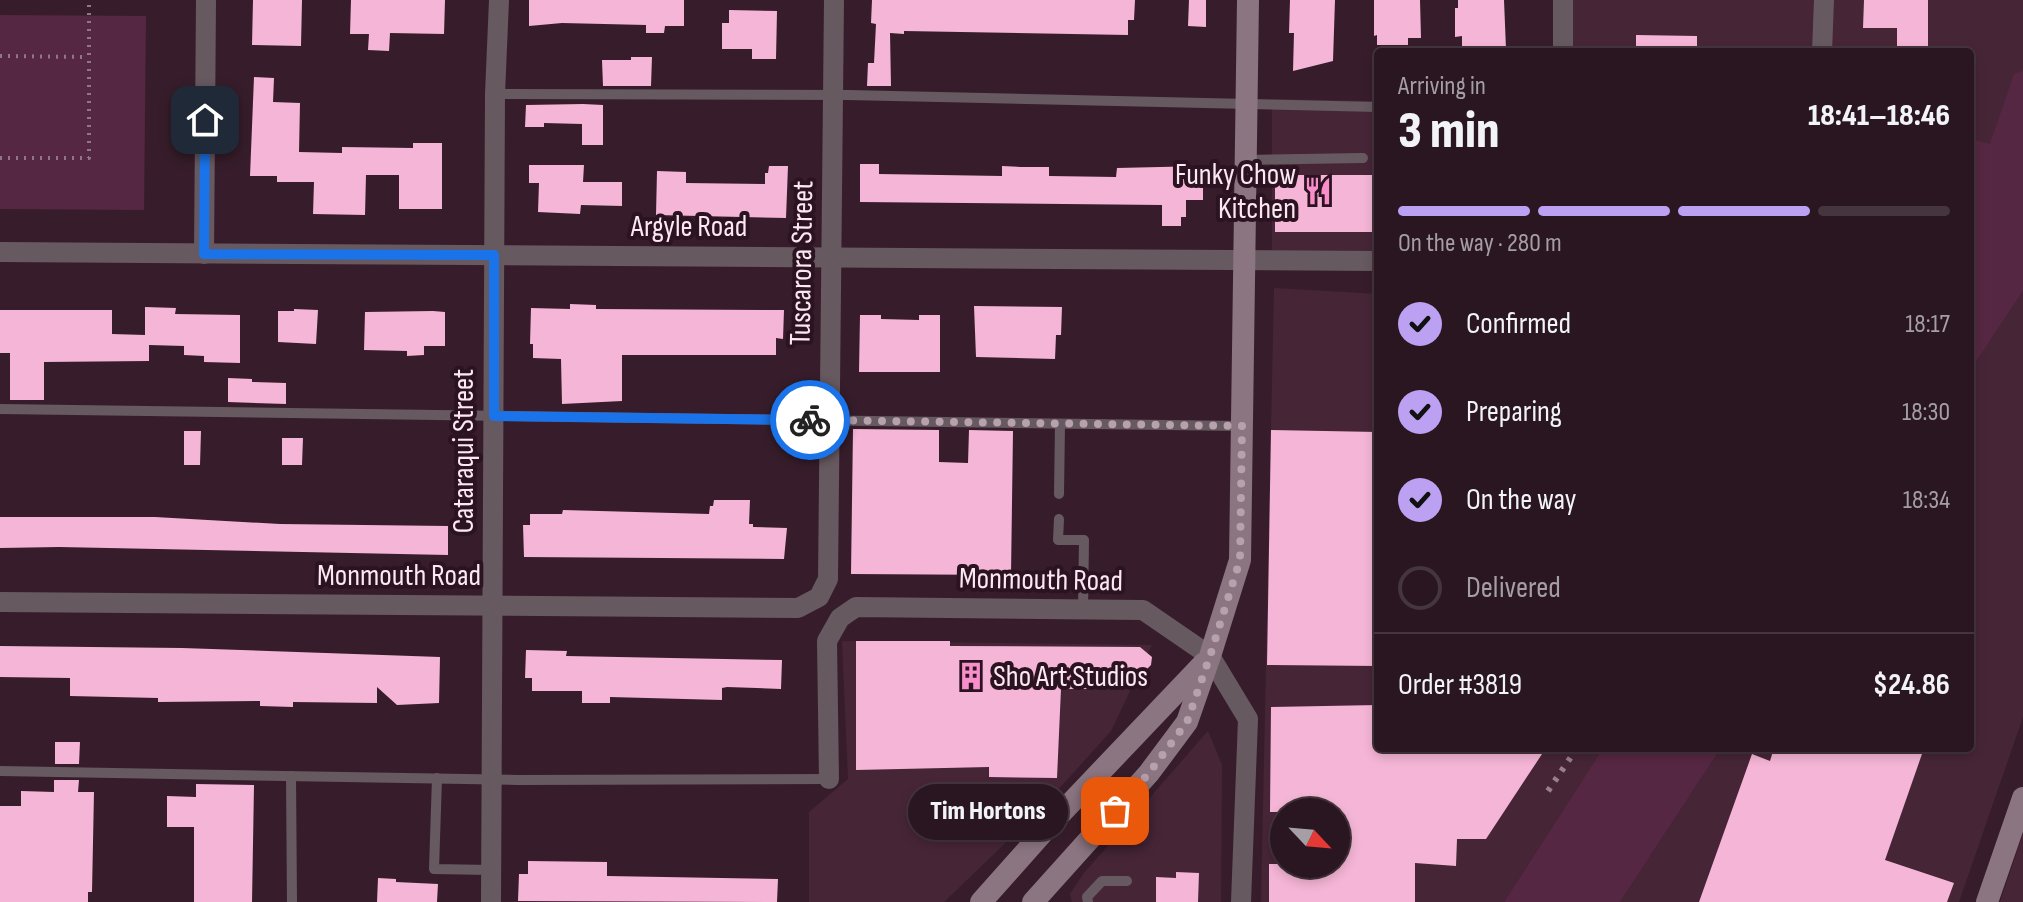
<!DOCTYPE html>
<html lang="en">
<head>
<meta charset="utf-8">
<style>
	:root { --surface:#291620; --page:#35232d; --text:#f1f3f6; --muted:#a59fa5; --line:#45353e; --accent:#bca0f2 }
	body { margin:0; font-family:"Sofia Sans Condensed",sans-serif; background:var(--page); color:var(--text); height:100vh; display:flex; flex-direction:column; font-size:30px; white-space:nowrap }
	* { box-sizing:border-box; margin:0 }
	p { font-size:26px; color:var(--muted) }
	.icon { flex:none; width:44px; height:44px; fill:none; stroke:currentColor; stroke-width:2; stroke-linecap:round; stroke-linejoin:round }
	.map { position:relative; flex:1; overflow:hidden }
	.drawer { position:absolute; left:1374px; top:48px; width:600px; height:704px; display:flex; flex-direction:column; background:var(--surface); border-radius:8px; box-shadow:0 4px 12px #0003,0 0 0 2px var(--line) }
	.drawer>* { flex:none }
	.needle { width:52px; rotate:116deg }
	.controls { position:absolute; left:1270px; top:798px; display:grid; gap:16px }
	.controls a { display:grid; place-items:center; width:80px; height:80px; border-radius:50%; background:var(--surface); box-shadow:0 4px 12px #0003,0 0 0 2px var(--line); font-size:40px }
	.pin { position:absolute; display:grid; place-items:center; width:68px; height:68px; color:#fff; margin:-34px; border-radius:16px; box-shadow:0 4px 12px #0006 }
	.courier { position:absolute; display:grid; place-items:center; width:80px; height:80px; margin:-40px; border:6px solid #1a73e8; border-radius:50%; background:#fff; color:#222; box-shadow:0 2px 10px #0007 }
	.bubble { position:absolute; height:56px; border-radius:28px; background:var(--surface); box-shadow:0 4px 12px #0003,0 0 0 2px var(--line); font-size:26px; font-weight:800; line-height:56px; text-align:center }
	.overview em { font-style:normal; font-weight:800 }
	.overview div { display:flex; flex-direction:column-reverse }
	.overview { display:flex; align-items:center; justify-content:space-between; height:136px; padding:0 24px }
	h1 { font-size:52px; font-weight:800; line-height:60px }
	.bar { display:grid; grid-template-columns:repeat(4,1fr); gap:12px 8px; align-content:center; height:96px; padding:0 24px }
	.bar i { height:10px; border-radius:6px; background:var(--line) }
	.bar .current { background:var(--accent) }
	.bar p { grid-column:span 4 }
	.line { display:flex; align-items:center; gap:20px; padding:0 24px; border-top:2px solid var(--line) }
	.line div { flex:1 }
	ol { padding:0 24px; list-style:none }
	li { display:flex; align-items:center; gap:24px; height:88px }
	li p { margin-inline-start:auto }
	li .icon { padding:8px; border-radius:50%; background:var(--accent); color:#111; stroke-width:4 }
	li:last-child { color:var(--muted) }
	li i { width:44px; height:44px; border:4px solid var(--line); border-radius:50% }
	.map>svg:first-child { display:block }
</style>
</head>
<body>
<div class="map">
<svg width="2023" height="902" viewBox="0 0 2023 902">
	<rect width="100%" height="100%" fill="#371d2b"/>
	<g fill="#462537" fill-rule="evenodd">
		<path d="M1573,0h450v150l-53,60v-158h-400z"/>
		<path d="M1272,99l106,2v160l-106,-1z"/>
		<path d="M1274,288l104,6v454h225l-99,154h-243zM1284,812h52v52h-52z"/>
		<path d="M2023,291v426l-64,185h-339l101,-154h249v-377z"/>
		<path d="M842,641l310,4 -41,86 -72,80 -95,91h-135v-90l39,-33z"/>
		<path d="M1208,731l14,34 -1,137h-149l-2,-8 14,-21z"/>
		<path d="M2023,834v68h-23z"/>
	</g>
	<g fill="#562742">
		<path d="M0,15l146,1 -2,194 -144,-1z"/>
		<path d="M2023,71v220l-53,80v-232l20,5 24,-70z"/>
		<path d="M1603,748h118l-101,154h-116z"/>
	</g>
	<g fill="#f5b5d6">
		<path d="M253,0h49l-1,46 -49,-1z"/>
		<path d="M351,0h94l-1,34 -54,-1 -1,18 -21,-1 1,-16h-19z"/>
		<path d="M529,0h155v26h-19l-1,7h-18v-8l-84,-2 -33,3z"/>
		<path d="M872,0h263l-1,20h-6v15l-224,-4v3l-14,-1 1,53h-24l1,-23h6l2,-39 -5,-1z"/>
		<path d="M1189,0h17v27l-18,-1z"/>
		<path d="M1290,0h45l-2,61 -40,10 1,-38h-5z"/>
		<path d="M1374,0h46l1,38h-13v7h-31v-10l-3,1z"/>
		<path d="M1458,0h46l2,49 -44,2v-15l-7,1v-29h3z"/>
		<path d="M1864,0h64v52h-31v-24h-34z"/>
		<path d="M729,10l48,1 -1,48h-24v-10h-30v-26h7z"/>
		<path d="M1636,35l61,1v16h-61z"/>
		<path d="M631,57h21l-1,29h-48l-1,-26h29z"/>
		<path d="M254,77l20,1 -1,24 27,1 -1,49 43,1v-6l71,1v-5h29v66h-43v-34h-33l-1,40 -52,-1 1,-32h-37v-6h-27z"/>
		<path d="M583,104l20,1v40h-21v-21l-38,-1v4h-19l1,-22z"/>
		<path d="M860,164h19v10l123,2v-10l19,1h28v9l67,1 1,-9 86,-2v34h-17v17h-5v9h-19v-21l-302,-3z"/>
		<path d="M529,165h55l-1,17h39v24l-41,-1 -1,9 -42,-2 1,-29h-10z"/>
		<path d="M769,166h19l-2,52 -130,-3 1,-44 29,1v11l79,1v-11h3z"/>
		<rect x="1275" y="175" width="103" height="57"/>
		<path d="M570,304l26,1v4l188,1 -1,29 -7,-1v17h-154v46l-60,3 -1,-45 -28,-1v-14h-3l1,-36 39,1z"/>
		<path d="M974,306l88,1 -1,28h-5l-1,24 -79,-2z"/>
		<path d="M145,307l31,1 -1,6 65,1v48l-36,-1v-6l-20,-1v-9l-35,-1v16l-105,1v38h-34v-47h-10v-43h112v24l33,1z"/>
		<path d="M294,309l24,1 -2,34 -38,-2v-31h16z"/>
		<path d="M433,311l12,1v34h-21v9l-17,1v-5l-43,-1 1,-38z"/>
		<path d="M860,315h21v4l38,1v-5h21v57h-81z"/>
		<path d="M228,378l24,1v3l34,1v21l-58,-2z"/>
		<path d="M853,429l86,1v32l29,1 1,-33 44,1 -2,144 -160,-1z"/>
		<path d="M1271,430l107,2v234l-111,-1z"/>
		<path d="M184,431h17l-1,34h-16z"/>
		<path d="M282,438h21l-1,27h-20z"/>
		<path d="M714,500h36l-1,24h4v3l34,1 -3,31 -260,-2 -1,-32h7v-11h32l1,-4 146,4 1,-8h3z"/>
		<path d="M0,517h155l125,7 168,2v29l-389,-8 -59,1z"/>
		<path d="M856,641h94v5l190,1 12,10 -1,8 -4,4 -11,1 1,4h-15l-1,15h-60l-4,89 -68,-1v-10l-133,3z"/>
		<path d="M0,646l182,2 258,9 -1,46 -42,2 -20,-18v16l-84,-1v5l-33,-1v-5l-102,1v-4l-88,-2v-18l-70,-1z"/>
		<path d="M526,650l41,1 -1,5 216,4 -1,29 -54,-2 -5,1v12l-112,-3v6h-28v-12h-50v-13h-7z"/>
		<path d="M1378,705v43h168l-60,91h-29l-1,27 -41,-3v39h-146v-38h67v-52h-66l1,-105z"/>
		<path d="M55,742h25l-1,22h-24z"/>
		<path d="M1774,748h141l-1,4 8,2 -37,106 69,23 -7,19h-248l53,-148 18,7z"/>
		<path d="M54,780h25l-1,12h16l-2,100h-4v10h-88v-96h21v-15l33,1z"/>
		<path d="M196,784l58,1 -2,117h-58v-75h-27v-31l29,1z"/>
		<path d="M528,861l79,1v14l171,3 -1,23 -259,-1 1,-27h9z"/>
		<path d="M1176,872l23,1 -1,29h-42v-25l20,1z"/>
		<path d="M378,878l18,1v3l42,2 -1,18h-60z"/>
	</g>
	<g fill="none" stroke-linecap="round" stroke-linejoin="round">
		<g stroke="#8f7885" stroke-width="4" stroke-dasharray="2 6" stroke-linecap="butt">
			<path d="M0,56l88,1"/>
			<path d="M0,158h89v-158"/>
		</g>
		<g stroke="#675960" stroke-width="10">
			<path d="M495,94l353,1 530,12"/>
			<path d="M1246,160l117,-2"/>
			<path d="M0,409l1242,17"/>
			<path d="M1059,494l1,-70"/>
			<path d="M1059,519l-1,21h26l-1,70"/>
			<path d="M0,771l518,9 311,-1"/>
			<path d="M291,776l1,126"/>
			<path d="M437,778l-3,91 57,1"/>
			<path d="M1088,902l-1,-5 15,-16h25"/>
		</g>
		<g stroke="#675960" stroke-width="20">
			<path d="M1563,52v-52"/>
			<path d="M1822,52l2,-52"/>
			<path d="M0,252l1378,9"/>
			<path d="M204,254l2,-254"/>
			<path d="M0,602l798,6 21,-11 9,-18 6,-579"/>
			<path d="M829,779l-2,-138 13,-23 16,-11 287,3 67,46 38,63 -7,183"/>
			<path d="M491,902l4,-808 4,-94"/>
		</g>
		<g stroke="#8b7580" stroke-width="22">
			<path d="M981,902l65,-73 158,-166"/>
			<path d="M1033,902l116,-129 38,-51 23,-66 30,-96 8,-560"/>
			<path d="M1987,902l36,-104"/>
		</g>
		<path stroke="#97808c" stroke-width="6" stroke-dasharray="4 8" stroke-linecap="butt" d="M1548,791l29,-43"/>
	</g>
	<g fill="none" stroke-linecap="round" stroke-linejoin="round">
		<path stroke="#b6a1ac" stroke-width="8" stroke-dasharray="0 14.4" d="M810,420l432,6 -2,134 -30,96 -23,66 -38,51 -34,38"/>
		<path stroke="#1a73e8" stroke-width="10" d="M205,120l-1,134 290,1v161l316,4"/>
	</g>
	<defs>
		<symbol id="restaurant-bare" viewBox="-9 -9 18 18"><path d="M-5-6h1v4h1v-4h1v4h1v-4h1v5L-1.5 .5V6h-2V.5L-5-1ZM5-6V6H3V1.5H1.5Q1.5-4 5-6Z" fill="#f98fca" stroke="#2c1321" stroke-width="2.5" paint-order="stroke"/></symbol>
		<symbol id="building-bare" viewBox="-9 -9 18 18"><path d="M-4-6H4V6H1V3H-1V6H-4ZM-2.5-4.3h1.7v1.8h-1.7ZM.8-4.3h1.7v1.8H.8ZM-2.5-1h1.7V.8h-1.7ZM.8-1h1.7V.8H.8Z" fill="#f98fca" stroke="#2c1321" stroke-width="2.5" paint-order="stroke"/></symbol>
	</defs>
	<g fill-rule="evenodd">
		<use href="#restaurant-bare" x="1298" y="171" width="40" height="40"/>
		<use href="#building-bare" x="951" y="656" width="40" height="40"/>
	</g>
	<g text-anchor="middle" stroke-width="8" stroke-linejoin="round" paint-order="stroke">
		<g font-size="30" fill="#fbe8f2" stroke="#2c1321" text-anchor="end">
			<text x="1296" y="184">Funky Chow<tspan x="1296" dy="34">Kitchen</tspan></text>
			<text x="993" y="686" text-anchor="start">Sho Art Studios</text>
		</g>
		<g font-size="30" fill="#fbe8f2" stroke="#2c1321">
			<text x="689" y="236">Argyle Road</text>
			<text transform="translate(801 263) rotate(-89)" y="10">Tuscarora Street</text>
			<text transform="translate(463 451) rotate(-90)" y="10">Cataraqui Street</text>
			<text x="399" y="585">Monmouth Road</text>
			<text transform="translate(1041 579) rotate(1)" y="10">Monmouth Road</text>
		</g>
	</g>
</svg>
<div class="controls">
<a><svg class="needle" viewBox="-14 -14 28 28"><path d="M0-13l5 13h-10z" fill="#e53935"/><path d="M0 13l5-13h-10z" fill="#a59fa5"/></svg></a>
</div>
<div class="pin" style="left:1115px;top:811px;background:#ea580c"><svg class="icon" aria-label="bag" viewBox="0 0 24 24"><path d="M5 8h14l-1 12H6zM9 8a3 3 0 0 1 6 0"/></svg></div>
<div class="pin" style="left:205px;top:120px;background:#1f2937"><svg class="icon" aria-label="home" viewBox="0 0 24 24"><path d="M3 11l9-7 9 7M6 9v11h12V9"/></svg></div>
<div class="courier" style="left:810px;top:420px"><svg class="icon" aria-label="bike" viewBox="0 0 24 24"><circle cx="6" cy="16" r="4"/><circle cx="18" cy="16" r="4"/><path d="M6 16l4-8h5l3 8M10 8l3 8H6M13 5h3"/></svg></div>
<div class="bubble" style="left:908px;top:784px;width:160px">Tim Hortons</div>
<section class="drawer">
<div class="overview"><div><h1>3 min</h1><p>Arriving in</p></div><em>18:41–18:46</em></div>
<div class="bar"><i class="current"></i><i class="current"></i><i class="current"></i><i></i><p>On the way · 280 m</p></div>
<ol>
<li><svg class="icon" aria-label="check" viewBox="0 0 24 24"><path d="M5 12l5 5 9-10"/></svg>Confirmed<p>18:17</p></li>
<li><svg class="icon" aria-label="check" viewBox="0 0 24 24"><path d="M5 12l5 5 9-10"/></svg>Preparing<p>18:30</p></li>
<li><svg class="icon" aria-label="check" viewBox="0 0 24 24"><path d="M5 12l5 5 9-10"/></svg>On the way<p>18:34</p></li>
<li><i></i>Delivered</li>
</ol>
<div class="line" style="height:104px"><div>Order #3819</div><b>$24.86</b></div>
</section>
</div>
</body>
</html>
